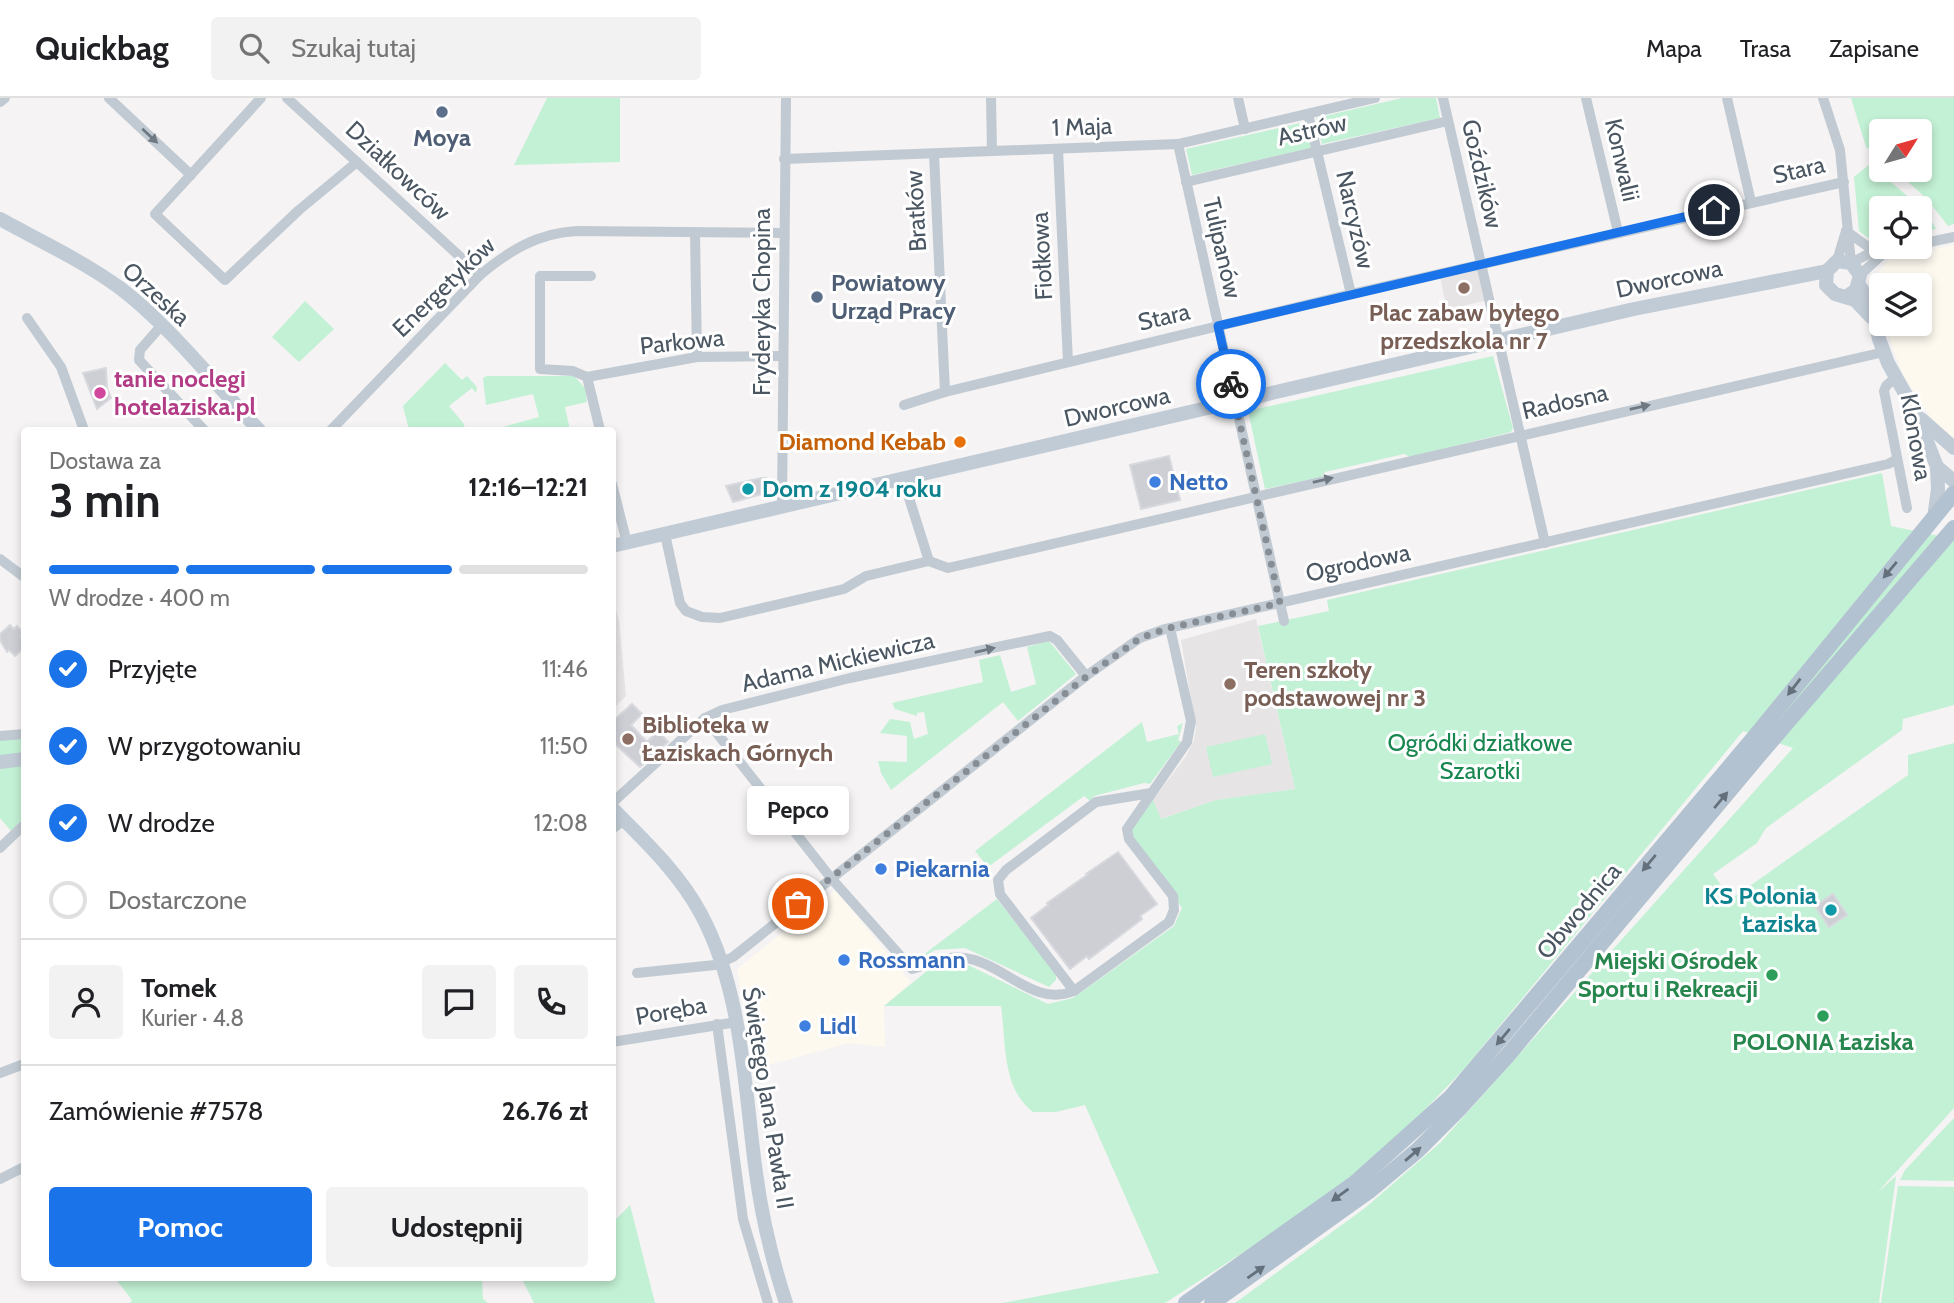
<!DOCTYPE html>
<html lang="pl">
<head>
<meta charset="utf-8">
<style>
	:root { --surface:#fff; --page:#f2f2f2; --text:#202124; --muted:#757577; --line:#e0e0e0; --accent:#1a73e8 }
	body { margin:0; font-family:Cabin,sans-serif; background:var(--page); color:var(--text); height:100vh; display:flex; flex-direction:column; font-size:26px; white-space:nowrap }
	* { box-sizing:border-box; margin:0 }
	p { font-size:23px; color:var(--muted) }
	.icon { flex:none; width:38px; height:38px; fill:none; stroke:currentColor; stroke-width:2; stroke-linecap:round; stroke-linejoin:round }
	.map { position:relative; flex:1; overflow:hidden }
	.details { position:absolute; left:21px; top:329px; width:595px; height:854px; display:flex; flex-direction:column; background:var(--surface); border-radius:7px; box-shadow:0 4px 10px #0003 }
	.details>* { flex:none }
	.needle { width:46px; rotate:53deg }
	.tools { position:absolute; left:1869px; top:21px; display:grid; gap:14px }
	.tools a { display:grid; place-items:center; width:63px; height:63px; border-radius:7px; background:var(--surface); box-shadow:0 4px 10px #0003; font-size:35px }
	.pin { position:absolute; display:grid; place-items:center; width:60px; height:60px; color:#fff; margin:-30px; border:4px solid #fff; border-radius:50%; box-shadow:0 2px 7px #0007 }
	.courier { position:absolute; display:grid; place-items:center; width:70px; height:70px; margin:-35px; border:5px solid #1a73e8; border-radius:50%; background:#fff; color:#222; box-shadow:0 2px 9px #0007 }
	.bubble { position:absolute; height:49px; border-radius:7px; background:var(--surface); box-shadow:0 4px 10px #0003; font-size:23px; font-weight:700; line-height:49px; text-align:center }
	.overview em { font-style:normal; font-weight:700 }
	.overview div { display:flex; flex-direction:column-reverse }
	.overview { display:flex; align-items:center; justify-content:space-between; height:119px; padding:0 28px }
	h1 { font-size:46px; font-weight:700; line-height:52px }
	.bar { display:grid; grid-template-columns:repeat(4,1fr); gap:10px 7px; align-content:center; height:84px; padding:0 28px }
	.bar i { height:9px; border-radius:5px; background:var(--line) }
	.bar .selected { background:var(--accent) }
	.bar p { grid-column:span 4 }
	.line { display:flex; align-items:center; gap:18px; padding:0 28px; border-top:2px solid var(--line) }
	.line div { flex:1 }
	.round { display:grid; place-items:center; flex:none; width:74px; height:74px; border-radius:7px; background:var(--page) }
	ol { padding:0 28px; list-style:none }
	li { display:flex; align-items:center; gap:21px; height:77px }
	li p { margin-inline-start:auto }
	li .icon { padding:7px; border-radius:50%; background:var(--accent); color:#fff; stroke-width:4 }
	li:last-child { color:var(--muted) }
	li i { width:38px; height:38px; border:4px solid var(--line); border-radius:50% }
	.button { display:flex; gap:14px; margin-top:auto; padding:14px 28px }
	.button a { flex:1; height:80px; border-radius:7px; background:var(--accent); color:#fff; font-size:28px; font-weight:700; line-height:80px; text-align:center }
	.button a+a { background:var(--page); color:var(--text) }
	header { display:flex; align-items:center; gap:42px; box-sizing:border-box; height:98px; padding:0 35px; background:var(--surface); border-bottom:2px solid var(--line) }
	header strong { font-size:33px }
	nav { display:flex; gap:38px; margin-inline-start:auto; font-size:24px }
	.search { width:490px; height:63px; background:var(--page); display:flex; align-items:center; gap:18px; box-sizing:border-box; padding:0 24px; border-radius:7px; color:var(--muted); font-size:26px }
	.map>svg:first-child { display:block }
</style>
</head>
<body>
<header>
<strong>Quickbag</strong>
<div class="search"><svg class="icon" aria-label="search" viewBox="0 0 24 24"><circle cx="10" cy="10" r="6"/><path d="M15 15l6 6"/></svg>Szukaj tutaj</div>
<nav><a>Mapa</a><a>Trasa</a><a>Zapisane</a></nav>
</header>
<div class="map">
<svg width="1954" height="1205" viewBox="0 0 1954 1205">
	<rect width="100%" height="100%" fill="#f5f3f3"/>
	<g fill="#fdf9ef">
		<path d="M1954,147v196l-24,-25 -27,-41 -19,-51h36v-39h-39v31l-5,-41 14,-16z"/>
		<path d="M835,792l76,92 -27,24 1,41 -36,-4 -95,26 -17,-100z"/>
	</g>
	<g fill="#e6e4e5">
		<path d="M1480,169l8,33 -41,10 -7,-34z"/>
		<path d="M612,497l7,26 7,75 -13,13z"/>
		<path d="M1256,521l39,170 -79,11 -56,19 -7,-19 33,-44 8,-16 2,-12 -15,-88z"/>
	</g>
	<g fill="#c3f1d5">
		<path d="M547,0h73v64l-106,3z"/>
		<path d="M1402,0h34l4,20 -118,26 -6,-26z"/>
		<path d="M1851,0h103v126l-6,2 -21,-27 -32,-29h25v-39h-39v26l-15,-10z"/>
		<path d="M1305,24l6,26 -119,27 -6,-26z"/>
		<path d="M1870,66l57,49 9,16 -16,3v-24h-39v31l-9,2 -13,-10 -5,-54z"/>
		<path d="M305,203l29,28 -35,33 -27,-25z"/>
		<path d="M1493,258l20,72 -2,4 -101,25 -6,-3 -79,18 -4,5 -56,12 -17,-78z"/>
		<path d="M445,265l17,17 5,-4 10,11 -1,6 -4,-5 -23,18 15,18 1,6h-56l-6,-24z"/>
		<path d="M487,278h87l11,12 2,14 -22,5 5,23h-78l47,-13 -6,-23 -47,11 -3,-27z"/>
		<path d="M1882,375l9,53 63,13v166l-51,14 -1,11 -136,98 -9,15 -44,31 18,25 177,-124v-20l46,-12v365l-77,85 19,-17 -17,127h-644l130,-95 75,-65 353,-395 -50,-17 -279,338 -79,82 -95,71 -125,81h-162l156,-30 -74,-168 -29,7h-23c-31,-23 -27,-70 -32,-106h-117l43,-35 23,-8 16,1 82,40 25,-6 101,-72 8,-18 -52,-73 4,-12 19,-23 8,19 55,-19 79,-11 -37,-163 71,-15 -2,-11z"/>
		<path d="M1049,543l27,33 -58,47 -15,-19 -112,88 -10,-17 -3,-12 29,1v-26l-27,-3 10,-14 20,3 4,17 14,-5 -4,-22 -7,1v3l-22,-7 -3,-6 91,-21 -4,-22 21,-5 11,37 25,-8 -9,-37z"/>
		<path d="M1142,624l5,20 32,-8 -2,-8 6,-3 -5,17 3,2 -31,42 -6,-1 -50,13 -4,5 -6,-5 -96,71 -13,-16z"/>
		<path d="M1265,636l7,30 -59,13 -7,-30z"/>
		<path d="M24,638v82l-13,13 -11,-13v-81z"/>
		<path d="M997,801l59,75v6l-7,7 -84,-39 -30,2 -25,15z"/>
		<path d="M1954,1020v63l-54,-1 5,-10z"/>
		<path d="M1898,1088l56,1v116h-73z"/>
		<path d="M630,1107l25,98h-121l-12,-24 2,-1h88l1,-56z"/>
		<path d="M115,1180h367l1,21 5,4h-358l2,-3z"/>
	</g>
	<g fill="#cdcfd5" stroke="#d7d9de" stroke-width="2">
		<path d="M106,270l1,20 4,10 -14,11 -14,-36z"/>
		<path d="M1169,358l11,44 -39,9 -11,-44z"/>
		<path d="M761,380h5l3,14 -36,10 -7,-16z"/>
		<path d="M10,527l4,4 3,-3 6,7 -3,3 4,5v7l-9,8 -6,-6 -2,2 -7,-12v-6z"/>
		<path d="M632,606l10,10 -11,11 16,17 11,-11 10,11 -28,25 -28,-26v-19z"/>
		<path d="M1118,754l39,52 -17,12 2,3 -9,7 -44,33 -2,-3 -17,13 -39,-51 17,-13 -1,-2 40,-28 -1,-1z"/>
		<path d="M1833,796l14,21 -18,12 -14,-21z"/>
	</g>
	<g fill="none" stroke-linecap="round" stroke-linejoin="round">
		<g stroke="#c1cad2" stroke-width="10">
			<path d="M109,0l82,77"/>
			<path d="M261,0l-106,116 70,66 74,-70 58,-48"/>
			<path d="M287,0l193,177"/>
			<path d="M991,0l1,53"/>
			<path d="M1238,0l7,31"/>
			<path d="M1443,0l102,445"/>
			<path d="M1586,0l32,134"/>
			<path d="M1727,0l24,104"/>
			<path d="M1823,0l17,52 11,113 23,-12 25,-4"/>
			<path d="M0,4l5,-4"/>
			<path d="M1308,16l43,180"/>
			<path d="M1178,46l106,477"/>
			<path d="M1058,51l10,213"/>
			<path d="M934,56l11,238"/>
			<path d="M784,61l394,-15 197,-46"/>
			<path d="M1186,84l262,-61"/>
			<path d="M1846,133l28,20"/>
			<path d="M695,134l2,125"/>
			<path d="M1920,146l34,-7"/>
			<path d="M1837,163l9,-30"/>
			<path d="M1860,177l27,-25"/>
			<path d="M591,178h-51v93l33,2 14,6 110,-20 86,-1"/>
			<path d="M27,220l34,49 23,63"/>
			<path d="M161,228l-21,24 -1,10 65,70"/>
			<path d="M587,279l13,53"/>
			<path d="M1896,279l-10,9 -2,5 23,117"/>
			<path d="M904,307l41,-13 406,-98 493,-112"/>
			<path d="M331,332l149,-155c29,-24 57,-42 97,-44l206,2"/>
			<path d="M903,381l26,82"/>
			<path d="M612,386l15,59"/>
			<path d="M782,407l4,-407"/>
			<path d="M665,436l15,69 6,8 16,6 18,1 124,-29 22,-13 63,-15 19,7 936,-216"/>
			<path d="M0,461l24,18"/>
			<path d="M705,620l126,160 81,91c17,-4 34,-14 52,-11 39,4 69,50 110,33l95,-69 5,-12 -1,-14 -44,-57 -2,-10 60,-87 4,-21 -21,-93"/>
			<path d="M0,638l24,-2"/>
			<path d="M612,705l93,-85 17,-8 128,-32 200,-42 7,4 29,36"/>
			<path d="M612,731l12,-9"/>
			<path d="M0,750l24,-23"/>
			<path d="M637,875l78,-8 18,-8 353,-281 54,-38 25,-9 723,-165 8,-4"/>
			<path d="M1074,893l-74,-97 -2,-14 8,-10 90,-68 55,-9"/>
			<path d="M717,926l26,195 25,84"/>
			<path d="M612,944l125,-20"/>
			<path d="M0,975l24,-9"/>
			<path d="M0,1081l24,-12"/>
		</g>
		<g stroke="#c1cbd6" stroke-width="14">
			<path d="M0,121c40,22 83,42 120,69 48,36 97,98 139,142"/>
			<path d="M1859,187l13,20 7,34 9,24 28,50 21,54 1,22 -4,29"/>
			<path d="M1847,198l9,-6 4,-15 -9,-12 -14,-2 -10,10 -1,14 9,9 20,6 16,17"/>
			<path d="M1921,321l33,29"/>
			<path d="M1937,369l17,14"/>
			<path d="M612,448l1022,-237c64,-13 129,-25 193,-38"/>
			<path d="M0,664l24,-3"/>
			<path d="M612,710c32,32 68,66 89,106 42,79 43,172 55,259 6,45 16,87 30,130"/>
		</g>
		<g stroke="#b3c2d1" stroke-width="16">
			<path d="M1186,1205l169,-120 96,-86 302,-358 201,-246"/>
			<path d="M1212,1205l157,-112 49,-41 40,-40 50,-55 246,-294 200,-233"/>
		</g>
	</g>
	<defs><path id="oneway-solid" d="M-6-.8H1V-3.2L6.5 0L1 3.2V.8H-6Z" transform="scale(1.75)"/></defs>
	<g fill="#6e7983">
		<use href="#oneway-solid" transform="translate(150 38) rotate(43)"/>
		<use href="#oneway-solid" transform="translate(1640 309) rotate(-13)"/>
		<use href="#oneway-solid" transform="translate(1323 382) rotate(-13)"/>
		<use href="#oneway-solid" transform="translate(985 552) rotate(-13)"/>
	</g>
	<g fill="#64717d">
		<use href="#oneway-solid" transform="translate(1890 472) rotate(130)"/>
		<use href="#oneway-solid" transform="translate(1794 589) rotate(128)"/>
		<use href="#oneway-solid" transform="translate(1721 702) rotate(-50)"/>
		<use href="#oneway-solid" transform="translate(1649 765) rotate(130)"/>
		<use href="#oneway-solid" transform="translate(1503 939) rotate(130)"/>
		<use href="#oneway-solid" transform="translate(1413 1056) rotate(-41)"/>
		<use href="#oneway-solid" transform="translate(1340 1097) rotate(144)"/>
		<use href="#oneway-solid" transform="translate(1256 1174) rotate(-35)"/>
	</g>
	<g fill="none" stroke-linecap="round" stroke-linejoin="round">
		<path stroke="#868d94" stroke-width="7" stroke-dasharray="0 12.6" d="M798,806l288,-227 54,-39 25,-9 115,-26 -49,-219"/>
		<path stroke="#1a73e8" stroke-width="9" d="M1231,286l-13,-58 496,-116"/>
	</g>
	<g fill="#5c6f8a" stroke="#fff" stroke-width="2.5">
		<circle cx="442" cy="14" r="7"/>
		<circle cx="817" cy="199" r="7"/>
	</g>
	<g fill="#8d6e63" stroke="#fff" stroke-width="2.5">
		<circle cx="1464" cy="190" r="7"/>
		<circle cx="1230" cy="586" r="7"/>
		<circle cx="628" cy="641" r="7"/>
	</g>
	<circle fill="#d1479c" stroke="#fff" stroke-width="2.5" cx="100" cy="295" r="7"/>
	<circle fill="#e8710a" stroke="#fff" stroke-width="2.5" cx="960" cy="344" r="7"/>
	<g fill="#3f7fe0" stroke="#fff" stroke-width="2.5">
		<circle cx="1155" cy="384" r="7"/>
		<circle cx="881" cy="771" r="7"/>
		<circle cx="844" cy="862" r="7"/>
		<circle cx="805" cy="928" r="7"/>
	</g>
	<g fill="#0f9aa8" stroke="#fff" stroke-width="2.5">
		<circle cx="748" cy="391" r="7"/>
		<circle cx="1831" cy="812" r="7"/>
	</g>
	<g fill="#2e9e5b" stroke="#fff" stroke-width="2.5">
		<circle cx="1772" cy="877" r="7"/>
		<circle cx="1823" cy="918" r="7"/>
	</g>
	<g text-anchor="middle" stroke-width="6" stroke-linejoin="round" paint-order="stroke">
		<g font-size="24" fill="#4a5661" stroke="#fff">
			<text transform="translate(1082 29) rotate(-2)" y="8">1 Maja</text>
			<text transform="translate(1312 32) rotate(-13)" y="8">Astrów</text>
			<text transform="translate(1622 62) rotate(77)" y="8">Konwalii</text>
			<text transform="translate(1799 72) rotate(-13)" y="8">Stara</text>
			<text transform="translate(398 73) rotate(43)" y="8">Działkowców</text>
			<text transform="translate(1482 76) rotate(77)" y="8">Goździków</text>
			<text transform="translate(916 113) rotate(-93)" y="8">Bratków</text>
			<text transform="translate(1355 122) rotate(77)" y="8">Narcyzów</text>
			<text transform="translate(1222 150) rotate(77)" y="8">Tulipanów</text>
			<text transform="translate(1042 158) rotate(-93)" y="8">Fiołkowa</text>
			<text transform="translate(1669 181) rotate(-12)" y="8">Dworcowa</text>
			<text transform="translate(444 189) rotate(-44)" y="8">Energetyków</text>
			<text transform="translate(156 196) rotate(42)" y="8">Orzeska</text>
			<text transform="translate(762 204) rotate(-90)" y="8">Fryderyka Chopina</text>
			<text transform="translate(1164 219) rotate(-13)" y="8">Stara</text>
			<text transform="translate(682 244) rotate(-6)" y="8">Parkowa</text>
			<text transform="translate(1565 304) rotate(-13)" y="8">Radosna</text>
			<text transform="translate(1117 309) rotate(-13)" y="8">Dworcowa</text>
			<text transform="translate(1916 339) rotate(80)" y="8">Klonowa</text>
			<text transform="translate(1358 465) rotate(-12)" y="8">Ogrodowa</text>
			<text transform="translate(838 564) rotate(-13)" y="8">Adama Mickiewicza</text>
			<text transform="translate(1579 813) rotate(-50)" y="8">Obwodnica</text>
			<text transform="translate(671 913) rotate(-10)" y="8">Poręba</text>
			<text transform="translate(768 1000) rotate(81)" y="8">Świętego Jana Pawła II</text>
		</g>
		<g font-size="24" font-weight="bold" fill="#4e5e75" stroke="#fff">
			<text x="442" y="48">Moya</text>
			<text x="831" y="193" text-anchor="start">Powiatowy<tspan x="831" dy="28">Urząd Pracy</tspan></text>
		</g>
		<g font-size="24" font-weight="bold" fill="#785e54" stroke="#fff" text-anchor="start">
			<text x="1464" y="223" text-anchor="middle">Plac zabaw byłego<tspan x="1464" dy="28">przedszkola nr 7</tspan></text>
			<text x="1244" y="580">Teren szkoły<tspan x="1244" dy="28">podstawowej nr 3</tspan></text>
			<text x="642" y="635">Biblioteka w<tspan x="642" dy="28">Łaziskach Górnych</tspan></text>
		</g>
		<g font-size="24" font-weight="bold" fill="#b23c85" stroke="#fff" text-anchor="start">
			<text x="114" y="289">tanie noclegi<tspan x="114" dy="28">hotelaziska.pl</tspan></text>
		</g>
		<g font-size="24" font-weight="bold" fill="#c56008" stroke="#fff" text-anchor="end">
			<text x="946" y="352">Diamond Kebab</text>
		</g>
		<g font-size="24" font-weight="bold" fill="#366cbe" stroke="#fff" text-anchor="start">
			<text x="1169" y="392">Netto</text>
			<text x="895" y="779">Piekarnia</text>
			<text x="858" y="870">Rossmann</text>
			<text x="819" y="936">Lidl</text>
		</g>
		<g font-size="24" font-weight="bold" fill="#0d838f" stroke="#fff" text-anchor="start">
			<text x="762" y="399">Dom z 1904 roku</text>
			<text x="1817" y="806" text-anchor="end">KS Polonia<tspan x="1817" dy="28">Łaziska</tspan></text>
		</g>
		<g font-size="24" fill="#17864f" stroke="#fff">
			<text x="1480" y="653">Ogródki działkowe<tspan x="1480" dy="28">Szarotki</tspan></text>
		</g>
		<g font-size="24" font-weight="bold" fill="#27864d" stroke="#fff" text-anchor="end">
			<text x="1758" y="871">Miejski Ośrodek<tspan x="1758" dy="28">Sportu i Rekreacji</tspan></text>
			<text x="1823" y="952" text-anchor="middle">POLONIA Łaziska</text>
		</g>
	</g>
</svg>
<div class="tools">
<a><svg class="needle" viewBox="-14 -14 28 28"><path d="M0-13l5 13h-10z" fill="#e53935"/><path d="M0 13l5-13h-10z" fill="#757577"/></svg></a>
<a><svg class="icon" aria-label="locate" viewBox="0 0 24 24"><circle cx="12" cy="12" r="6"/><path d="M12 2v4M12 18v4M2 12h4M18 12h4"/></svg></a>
<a><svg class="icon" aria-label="layers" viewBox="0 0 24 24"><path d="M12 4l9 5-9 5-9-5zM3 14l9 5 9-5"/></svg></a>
</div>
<div class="pin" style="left:798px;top:806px;background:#ea580c"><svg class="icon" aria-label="bag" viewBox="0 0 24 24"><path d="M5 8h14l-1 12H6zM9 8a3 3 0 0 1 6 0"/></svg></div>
<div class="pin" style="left:1714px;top:112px;background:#1f2937"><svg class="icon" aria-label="home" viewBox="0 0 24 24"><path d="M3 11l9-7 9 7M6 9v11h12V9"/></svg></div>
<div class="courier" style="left:1231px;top:286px"><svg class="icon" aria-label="bike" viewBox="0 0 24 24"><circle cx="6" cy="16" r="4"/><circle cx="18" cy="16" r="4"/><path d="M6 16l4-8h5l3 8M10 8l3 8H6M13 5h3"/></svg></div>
<div class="bubble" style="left:747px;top:688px;width:102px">Pepco</div>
<section class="details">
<div class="overview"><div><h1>3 min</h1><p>Dostawa za</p></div><em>12:16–12:21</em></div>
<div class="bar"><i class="selected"></i><i class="selected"></i><i class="selected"></i><i></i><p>W drodze · 400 m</p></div>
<ol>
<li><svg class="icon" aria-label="check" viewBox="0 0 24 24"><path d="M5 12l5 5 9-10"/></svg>Przyjęte<p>11:46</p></li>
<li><svg class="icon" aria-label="check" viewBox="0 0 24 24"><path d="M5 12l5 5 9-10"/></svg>W przygotowaniu<p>11:50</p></li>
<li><svg class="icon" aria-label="check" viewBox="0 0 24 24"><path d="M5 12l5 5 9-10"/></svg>W drodze<p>12:08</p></li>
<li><i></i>Dostarczone</li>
</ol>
<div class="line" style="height:126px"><a class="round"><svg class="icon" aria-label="person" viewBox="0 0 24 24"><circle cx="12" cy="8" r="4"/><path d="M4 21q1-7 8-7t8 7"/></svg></a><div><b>Tomek</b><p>Kurier · 4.8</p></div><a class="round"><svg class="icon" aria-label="chat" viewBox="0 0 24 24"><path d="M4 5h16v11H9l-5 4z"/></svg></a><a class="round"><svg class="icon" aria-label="phone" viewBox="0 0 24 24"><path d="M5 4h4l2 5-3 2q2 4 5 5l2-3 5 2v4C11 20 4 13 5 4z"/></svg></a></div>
<div class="line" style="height:91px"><div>Zamówienie #7578</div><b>26.76 zł</b></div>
<div class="button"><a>Pomoc</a><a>Udostępnij</a></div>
</section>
</div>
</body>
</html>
